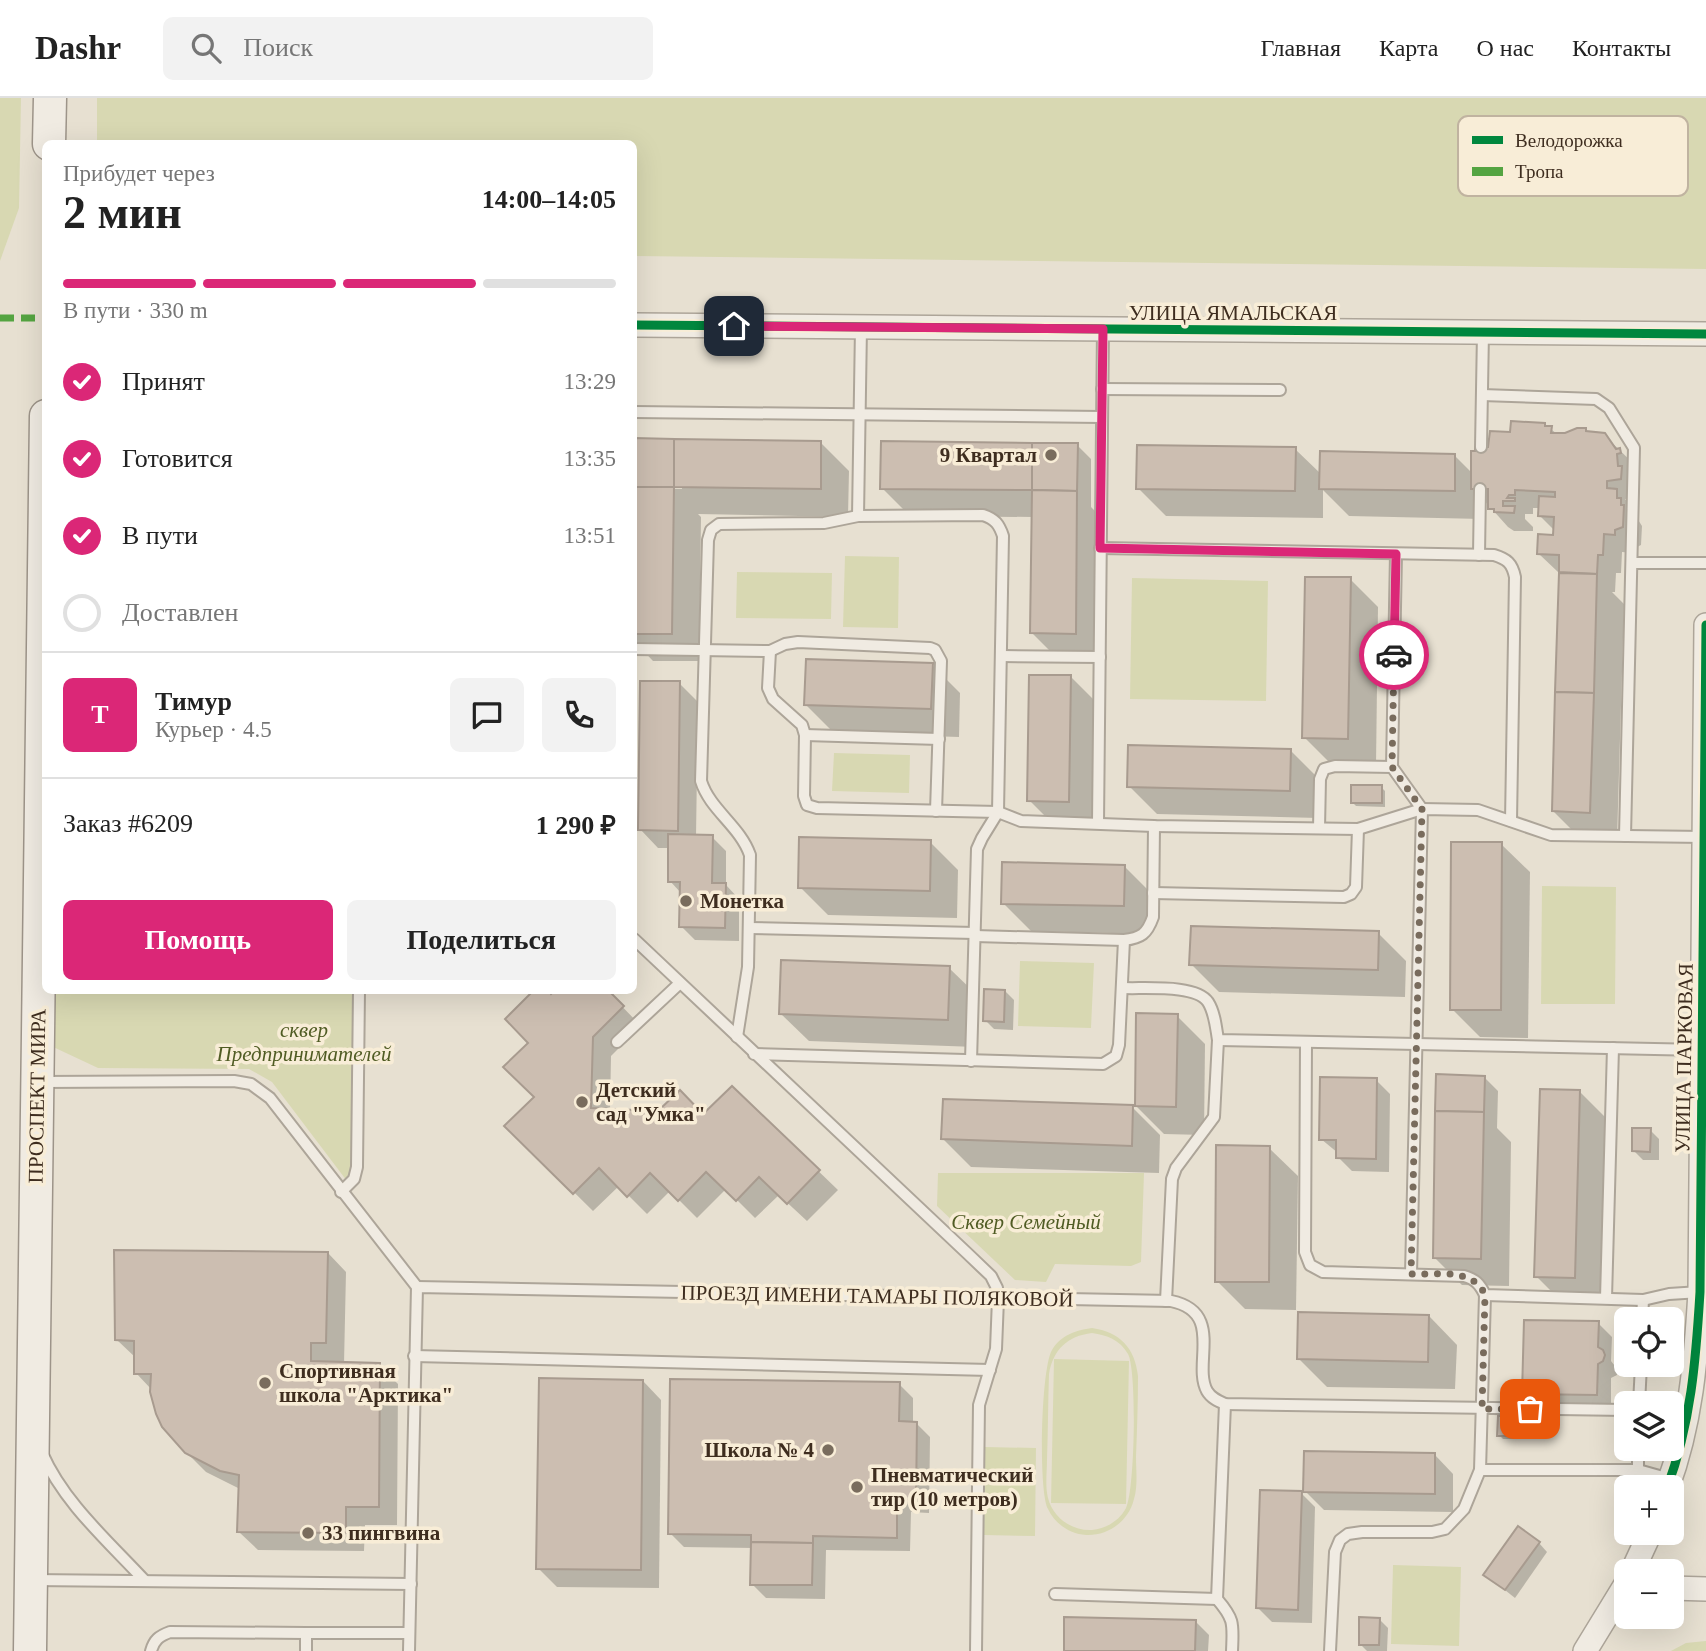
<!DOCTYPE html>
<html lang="ru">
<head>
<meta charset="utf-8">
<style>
	:root { --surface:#fff; --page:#f2f2f2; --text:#222; --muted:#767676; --line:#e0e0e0; --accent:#db2777 }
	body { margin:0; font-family:Georgia,serif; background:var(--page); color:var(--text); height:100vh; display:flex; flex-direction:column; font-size:26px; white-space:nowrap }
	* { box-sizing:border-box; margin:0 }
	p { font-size:23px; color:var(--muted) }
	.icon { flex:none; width:38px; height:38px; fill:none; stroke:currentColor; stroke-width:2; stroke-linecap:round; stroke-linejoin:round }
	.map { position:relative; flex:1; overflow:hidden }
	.details { position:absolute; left:42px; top:42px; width:595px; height:854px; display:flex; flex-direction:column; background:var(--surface); border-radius:10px; box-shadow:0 7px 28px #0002 }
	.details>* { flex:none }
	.tools { position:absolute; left:1614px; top:1209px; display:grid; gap:14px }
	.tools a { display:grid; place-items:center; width:70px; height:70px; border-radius:10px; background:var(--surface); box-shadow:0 7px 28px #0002; font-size:35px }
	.pin { position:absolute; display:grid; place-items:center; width:60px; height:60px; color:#fff; margin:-30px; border-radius:14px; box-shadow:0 4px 10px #0006 }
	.courier { position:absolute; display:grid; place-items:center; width:70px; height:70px; margin:-35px; border:5px solid #db2777; border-radius:50%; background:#fff; color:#222; box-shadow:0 2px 9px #0007 }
	.summary em { font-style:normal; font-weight:700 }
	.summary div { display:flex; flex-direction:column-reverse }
	.summary { display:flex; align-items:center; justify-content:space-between; height:119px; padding:0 21px }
	h1 { font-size:46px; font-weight:700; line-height:52px }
	.bar { display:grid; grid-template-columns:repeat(4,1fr); gap:10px 7px; align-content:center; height:84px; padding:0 21px }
	.bar i { height:9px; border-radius:5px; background:var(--line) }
	.bar .current { background:var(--accent) }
	.bar p { grid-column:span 4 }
	.line { display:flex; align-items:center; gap:18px; padding:0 21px; border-top:2px solid var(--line) }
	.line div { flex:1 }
	.round { display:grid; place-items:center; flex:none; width:74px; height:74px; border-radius:10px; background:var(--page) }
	ol { padding:0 21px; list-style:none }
	li { display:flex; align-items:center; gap:21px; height:77px }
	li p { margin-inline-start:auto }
	li .icon { padding:7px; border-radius:50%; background:var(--accent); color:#fff; stroke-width:4 }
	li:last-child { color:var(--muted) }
	li i { width:38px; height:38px; border:4px solid var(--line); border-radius:50% }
	.primary-button { display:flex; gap:14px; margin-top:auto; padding:14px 21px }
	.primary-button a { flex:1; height:80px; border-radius:10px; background:var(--accent); color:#fff; font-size:28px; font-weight:700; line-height:80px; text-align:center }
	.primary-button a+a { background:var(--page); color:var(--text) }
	header { display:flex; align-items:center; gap:42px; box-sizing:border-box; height:98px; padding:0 35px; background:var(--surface); border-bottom:2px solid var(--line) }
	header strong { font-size:33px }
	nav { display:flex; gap:38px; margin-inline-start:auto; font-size:24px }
	.search { width:490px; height:63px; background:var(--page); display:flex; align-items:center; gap:18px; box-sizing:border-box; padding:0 24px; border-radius:10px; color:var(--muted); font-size:26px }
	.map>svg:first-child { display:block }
</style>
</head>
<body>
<header>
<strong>Dashr</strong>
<div class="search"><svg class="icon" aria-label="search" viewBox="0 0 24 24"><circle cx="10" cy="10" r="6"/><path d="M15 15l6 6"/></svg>Поиск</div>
<nav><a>Главная</a><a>Карта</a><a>О нас</a><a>Контакты</a></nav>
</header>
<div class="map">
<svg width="1706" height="1553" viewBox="0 0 1706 1553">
	<rect width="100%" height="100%" fill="#e7e0d1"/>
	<g fill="#d8d8b2" fill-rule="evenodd">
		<path d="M0,0h21l-2,110 -19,53z"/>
		<path d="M97,0h1609v171l-1072,-13v-112l-537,-1z"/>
		<path d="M845,458l54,1 -1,71 -55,-1z"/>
		<path d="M737,474l95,1 -1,46 -95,-1z"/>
		<path d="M1132,480l136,3 -2,120 -136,-2z"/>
		<path d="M834,655l76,2 -1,38 -77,-2z"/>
		<path d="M1542,788l74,1 -1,117h-74z"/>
		<path d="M1020,863l74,2 -3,65 -73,-2z"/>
		<path d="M51,893h308l-2,165 -7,29 -78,-103 -23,-13 -151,-1 -49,-23z"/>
		<path d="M938,1075h206l-3,89 -10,4 -76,-2 -9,18 -31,-2 -78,-74z"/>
		<path d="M1092,1230c28,4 43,20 46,48 0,27 -1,54 -2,81 0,13 2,29 -2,42 -5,22 -26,37 -48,36 -16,-1 -31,-11 -38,-26 -10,-18 -7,-141 4,-159 9,-15 24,-20 40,-22zM1092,1235c15,2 28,7 36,21 9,16 7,136 -2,154 -6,12 -20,21 -34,22 -20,1 -39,-12 -44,-32 -3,-12 -1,-26 -1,-38 1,-28 1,-57 2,-86 4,-24 18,-38 43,-41z"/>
		<path d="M1054,1261l75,2 -3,143 -75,-1z"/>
		<path d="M985,1349l51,1 -1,88 -51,-1z"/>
		<path d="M1393,1467l68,2 -2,79 -68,-2z"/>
		<path d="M1706,1543v10h-35l15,-8z"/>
	</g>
	<g fill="#0003">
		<path d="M1545,326l13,11 28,-6 4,4 14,2 34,33 1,3 -4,1v11l5,4 -1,11 -14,1 10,10v6l7,11 -1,19 -8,4 1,4 -12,-1 -1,21h-5l-1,19h-3l12,12 -7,236 -36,-1 -28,-28 8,-238 -3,-1 -19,-18 16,-17v-6l-16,-16 1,-7h-7v6h-8v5l8,8v4h-19l-6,-4 -26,-29v21l-133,-3 -26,-26v28l-157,-2 -28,-28 157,-39 26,25 134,-18 18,18 16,-25 23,-15z"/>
		<path d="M634,342l187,3 28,28 -1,46 -150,-3 3,3 -2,144h-46l-19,-20v-153l48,1v-3l-48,-1z"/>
		<path d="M1077,347l14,14v48l14,14 -2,140h-43l-28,-28 1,-116 -123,-1 -28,-28z"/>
		<path d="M1350,481l28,28 -2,159 -44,-1 -28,-28z"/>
		<path d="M932,567l28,28 -1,44 -125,-4 -28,-28z"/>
		<path d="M1071,579l28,28 -2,124 -40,-1 -28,-28z"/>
		<path d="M679,585l19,19 -2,135h16l14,14v34l13,14v42l-44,-1 -14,-14v-33l-11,-12v-33h-12l-18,-19z"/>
		<path d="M1291,653l28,28 -1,39 -161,-4 -28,-28z"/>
		<path d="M1381,689l4,4v16l-29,-1 -4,-4z"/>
		<path d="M930,744l28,28 -1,48 -129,-3 -28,-28z"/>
		<path d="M1501,746l29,28 -2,166 -48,-1 -28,-28z"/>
		<path d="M1124,768l28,28v40l-121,-3 -28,-28z"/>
		<path d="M1378,835l28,28 -1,36 -186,-5 -28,-28z"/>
		<path d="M949,870l29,28 -2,51 -167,-6 -29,-28z"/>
		<path d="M606,892l35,36 -30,30 -1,55 94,5 28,-28 106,102 -31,31 -28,-26 -24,23 -29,-29 -29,29 -27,-27 -23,23 -28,-28 -26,25 -86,-85 29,-29 -6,-54 21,-46z"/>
		<path d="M1005,893l9,9 -1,30 -19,-1 -9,-9z"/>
		<path d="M1177,918l28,28 -1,91 -40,-1 -28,-28z"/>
		<path d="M1484,979l14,14 -1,37 14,14 -2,144 -47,-1 -28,-28z"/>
		<path d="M1376,982l14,14 -1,78 -37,-1 -14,-14v-4l-17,-14z"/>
		<path d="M1580,994l28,28 -6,185 -38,-1 -28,-28z"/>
		<path d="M1132,1009l28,28 -1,38 -188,-6 -28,-28z"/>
		<path d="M1650,1032l9,9v21h-16l-9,-9z"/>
		<path d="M1269,1050l29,28 -2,134 -51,-1 -28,-28z"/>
		<path d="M328,1155l18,19 -2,92 35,1 19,19 -1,141h-32l-1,26 -106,-1 -19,-18 1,-43 -34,-17 -20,-20 -34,-62 -16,-17v-15l-19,-18z"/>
		<path d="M1429,1218l28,29 -2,44 -128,-2 -28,-28z"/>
		<path d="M1598,1225l14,14 -1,24 7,9 -1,5 -6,3v30l-73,-1 -14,-14z"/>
		<path d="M643,1283l18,19 -2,188 -102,-1 -19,-19z"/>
		<path d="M899,1286l14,14v25h3l14,14 -1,76 -18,-1 -1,39 -84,-1 -1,49 -59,-1 -14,-14 1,-36 -69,-1 -14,-14z"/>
		<path d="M1512,1320l4,4v17h-13l-4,-4z"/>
		<path d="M1435,1357l18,19v38l-129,-2 -19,-19z"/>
		<path d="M1301,1395l14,14 -3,116 -40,-1 -14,-14z"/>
		<path d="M1539,1445l8,9 -32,46 -29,-23z"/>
		<path d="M1379,1521l9,9 -1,23h-20l-7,-7z"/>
		<path d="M1195,1523l14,14 -1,16h-143z"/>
	</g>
	<g fill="#ccbeb1" stroke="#a89b8f" stroke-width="2">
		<path d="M1511,323l34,2v3h7l-1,7h14l12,-5h9v3l19,2 11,16 4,-1 1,5 -4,1 1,12h4l-1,13 -14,2v7l10,1v9h4v7h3l-1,22 -8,3v5l-11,-1 -1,21h-5l-1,19 -38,-2v-17l-22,-1 1,-20 15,1 1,-18 -16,-1 1,-20 16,1v-5l-40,-2v5h-6l-2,3h8v3h-12v5h12l-1,7 -20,-1v-3h-6v-20h-17v-38h4v-4h13l2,-16 20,1z"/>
		<path d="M634,340l40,1v48h-40z"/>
		<path d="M674,341l147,2v48l-147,-2z"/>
		<path d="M881,343l151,2v47l-152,-1z"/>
		<path d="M1032,345h46l-1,48 -45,-1z"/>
		<path d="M1137,347l159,2 -1,44 -159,-2z"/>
		<path d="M1320,353l135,3v37l-136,-2z"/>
		<path d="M634,389h40l-2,147h-38z"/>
		<path d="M1032,392l45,1 -1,143 -46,-1z"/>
		<path d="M1559,475l38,1 -3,119 -39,-1z"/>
		<path d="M1305,479h46l-3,162 -46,-1z"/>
		<path d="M806,561l127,4 -2,46 -127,-4z"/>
		<path d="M1029,577h42l-2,127 -42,-1z"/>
		<path d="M640,583h40l-2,150 -40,-1z"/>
		<path d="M1555,594l39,1 -4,120 -38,-2z"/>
		<path d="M1128,647l163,4 -1,42 -163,-4z"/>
		<rect x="1351" y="687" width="31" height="18"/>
		<path d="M668,736l45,1 -1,48h14l-1,45 -46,-1 1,-45h-12z"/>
		<path d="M799,739l132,3 -1,51 -132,-3z"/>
		<path d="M1451,744h51l-1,168h-51z"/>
		<path d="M1002,764l123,3 -1,41 -123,-2z"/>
		<path d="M1191,828l188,5 -1,39 -189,-5z"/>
		<path d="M781,862l169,6 -2,54 -169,-6z"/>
		<path d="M984,891l21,1 -1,32 -21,-1z"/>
		<path d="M534,892h14l3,4 4,-4h53l16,16 -31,31 -2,71 67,3 22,-21 23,24 29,-28 88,84 -33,34 -28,-27 -23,24 -30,-29 -28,29 -28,-28 -23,24 -28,-29 -26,26 -69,-68 30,-29 -31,-30 25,-24 -23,-24z"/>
		<path d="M1136,915l42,1 -2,93 -41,-1z"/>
		<path d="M1436,976l49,2 -1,36 -49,-1z"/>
		<path d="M1320,979l57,1 -1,81 -40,-1v-18h-17z"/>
		<path d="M1540,991l40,1 -5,188 -41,-1z"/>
		<path d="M943,1001l190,6 -1,41 -191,-7z"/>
		<path d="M1435,1013l49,1 -3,147 -48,-1z"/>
		<path d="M1632,1030h19l-1,24 -18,-1z"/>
		<path d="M1216,1047l54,1 -1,136h-54z"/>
		<path d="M114,1152l214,2 -2,91h-15v18l69,2 -1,144h-33v26l-109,-1 2,-57 -19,-4 -35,-18 -23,-26 -6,-13 -6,-22 1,-18h-17v-33l-19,-1z"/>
		<path d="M1298,1214l131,3 -1,47 -131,-3z"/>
		<path d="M1524,1222l75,1 -1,26 5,3 2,5 -2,6 -5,3 -1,31 -75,-1z"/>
		<path d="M539,1280l104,2 -2,190 -105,-1z"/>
		<path d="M670,1281l230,3 -1,39 18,1 -1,78 -19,-1v39l-84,-2v7l-62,-1v-7l-83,-1z"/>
		<path d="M1498,1318h15l-1,20h-15z"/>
		<path d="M1304,1353l131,2v41l-132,-2z"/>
		<path d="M1260,1392l42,1 -4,119 -42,-2z"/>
		<path d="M1518,1428l22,16 -35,48 -22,-15z"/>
		<path d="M751,1444l62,1 -1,42h-62z"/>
		<path d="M1064,1519l132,3 -1,31h-131z"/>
		<path d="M1359,1519l21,1 -1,27h-20z"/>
	</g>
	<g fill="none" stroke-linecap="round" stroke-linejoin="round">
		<defs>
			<g id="lane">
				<path d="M861,229l-3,189 125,-1c12,4 16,9 20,21l-5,276 -16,26 -5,11 -6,212"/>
				<path d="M1102,291l178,1"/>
				<path d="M1482,297l114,4 13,9 25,40 -9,388"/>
				<path d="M634,314l467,5"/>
				<path d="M1481,349l2,-115"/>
				<path d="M1100,450l394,7c13,4 18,8 21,22l-4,244"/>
				<path d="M1396,456l-4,213 30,42 -11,465"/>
				<path d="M1479,457l1,-66"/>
				<path d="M1632,465h74"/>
				<path d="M634,551l136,2 15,-7 13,-2 132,6 5,2 6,11 -5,150"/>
				<path d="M770,553l-2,37 5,11 29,26 3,10 -1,61 3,9 10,3 181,4 23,9 133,5 204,3 64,-20 56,1 73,25 153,2"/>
				<path d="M1002,558l98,1"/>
				<path d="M805,637l134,4"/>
				<path d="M1098,725l5,-494"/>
				<path d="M1319,730l1,-49 4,-10 11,-3 57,1"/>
				<path d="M1153,795l191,4 7,-3 5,-7 2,-58"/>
				<path d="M749,830l226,5"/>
				<path d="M975,838l149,4"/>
				<path d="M634,841l334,315 23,22 6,12 1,11 -2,50 -17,56 -3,246"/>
				<path d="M1123,890c21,1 73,-4 85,14 7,11 8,26 10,38l484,10"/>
				<path d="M737,939l11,-70 2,-112c-10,-29 -40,-45 -49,-74l7,-241 3,-10 8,-6 105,-1 34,-7"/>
				<path d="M617,944l63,-59"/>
				<path d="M1306,944l-1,210 5,13 13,7 141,4c11,3 16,8 21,19l158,5 26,-6 31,-2"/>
				<path d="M754,956l349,10 13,-8 3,-11 5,-105c17,-2 23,-6 29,-23l1,-91"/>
				<path d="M41,984l193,-1 17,3 19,14 147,189"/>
				<path d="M341,1094l13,-13 3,-12 2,-177"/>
				<path d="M1606,1200l7,-250"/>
				<path d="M1166,1203l6,-122 4,-11 38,-51 4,-77"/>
				<path d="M1642,1222l1,-20"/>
				<path d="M414,1258l576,14"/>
				<path d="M1225,1306l-8,195c18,21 16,25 15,52"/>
				<path d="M1639,1306l2,-39"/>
				<path d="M42,1355c22,50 66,88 103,128"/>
				<path d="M1480,1372h158l32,9"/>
				<path d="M1638,1372v-21"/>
				<path d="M32,1482l379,4"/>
				<path d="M1055,1496l162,5"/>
				<path d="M151,1553c3,-11 8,-15 19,-19l136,1"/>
				<path d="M306,1553v-18h103"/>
				<path d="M409,1553l8,-364 754,14c54,11 21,63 36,90 4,7 11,10 18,13l401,6"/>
				<path d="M1330,1553l5,-99 5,-12 8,-6 14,-2h70l13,-3 19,-20 16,-39 5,-175"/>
			</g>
			<g id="street">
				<path d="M634,227l1072,9"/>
				<path d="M1667,1390c24,-64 29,-129 33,-196l6,-667"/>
				<path d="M1632,1474l18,-39"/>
				<path d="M1671,1490l35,1"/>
				<path d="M1585,1553l41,-67"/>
			</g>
			<g id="secondary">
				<path d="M49,46l1,-46"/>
				<path d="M30,1553l16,-1235"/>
			</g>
		</defs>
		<use href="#lane" stroke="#ada599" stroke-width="14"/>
		<use href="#street" stroke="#ada599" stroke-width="26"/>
		<use href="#secondary" stroke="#9d9489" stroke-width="35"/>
		<use href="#lane" stroke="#f0ebe2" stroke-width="10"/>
		<use href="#street" stroke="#f0ebe2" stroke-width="23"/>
		<use href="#secondary" stroke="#f0ebe2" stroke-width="32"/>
		<path stroke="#54a441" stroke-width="7" stroke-dasharray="14 7" stroke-linecap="butt" d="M0,220h46"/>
		<defs>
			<g id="cycleway">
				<path d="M634,227l1072,9"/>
				<path d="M1667,1390c24,-64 29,-129 33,-196l6,-667"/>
			</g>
		</defs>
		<use href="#cycleway" stroke="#f8edd7" stroke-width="13"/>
		<use href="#cycleway" stroke="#00873e" stroke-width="9"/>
	</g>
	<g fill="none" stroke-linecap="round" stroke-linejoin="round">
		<path stroke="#796c5d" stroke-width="7" stroke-dasharray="0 12.6" d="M1394,557l-2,112 30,42 -11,465c25,1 62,-7 74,21l-3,114h48"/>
		<path stroke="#db2777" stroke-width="9" d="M734,228l369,3 -3,219 296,6 -2,101"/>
	</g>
	<g fill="#796c5d" stroke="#f8edd7" stroke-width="2.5">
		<circle cx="1051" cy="357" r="7"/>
		<circle cx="686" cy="803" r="7"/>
		<circle cx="582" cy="1004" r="7"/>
		<circle cx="265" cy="1285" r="7"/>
		<circle cx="828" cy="1352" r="7"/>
		<circle cx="857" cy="1389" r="7"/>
		<circle cx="308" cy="1435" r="7"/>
	</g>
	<g text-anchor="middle" stroke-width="7" stroke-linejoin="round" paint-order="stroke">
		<g font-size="21" fill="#3e2d1f" stroke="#f8edd7">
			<text x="1233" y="222">УЛИЦА ЯМАЛЬСКАЯ</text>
			<text transform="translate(1684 960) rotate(-89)" y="7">УЛИЦА ПАРКОВАЯ</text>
			<text transform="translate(37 998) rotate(-89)" y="7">ПРОСПЕКТ МИРА</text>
			<text transform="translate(877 1198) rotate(1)" y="7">ПРОЕЗД ИМЕНИ ТАМАРЫ ПОЛЯКОВОЙ</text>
		</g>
		<g font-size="21" font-weight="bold" fill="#3e2d1f" stroke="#f8edd7" text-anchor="start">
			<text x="1037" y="364" text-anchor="end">9 Квартал</text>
			<text x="700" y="810">Монетка</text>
			<text x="596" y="999">Детский<tspan x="596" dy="24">сад "Умка"</tspan></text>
			<text x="279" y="1280">Спортивная<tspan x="279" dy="24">школа "Арктика"</tspan></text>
			<text x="814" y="1359" text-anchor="end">Школа № 4</text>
			<text x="871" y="1384">Пневматический<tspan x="871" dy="24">тир (10 метров)</tspan></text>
			<text x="322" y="1442">33 пингвина</text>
		</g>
		<g font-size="21" font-style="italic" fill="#505c24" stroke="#f8edd7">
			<text x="304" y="939">сквер<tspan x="304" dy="24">Предпринимателей</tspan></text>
			<text x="1026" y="1131">Сквер Семейный</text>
		</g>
	</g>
	<rect x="1458" y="18" width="230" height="80" rx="10" fill="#f8edd7" stroke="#c0b3a0" stroke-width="2"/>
	<rect x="1472" y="38" width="31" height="8" fill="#00873e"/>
	<rect x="1472" y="69" width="31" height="9" fill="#54a441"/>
	<g font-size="19" fill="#3e2d1f">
		<text x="1515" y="49">Велодорожка</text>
		<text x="1515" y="80">Тропа</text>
	</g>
</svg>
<div class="tools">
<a><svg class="icon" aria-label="locate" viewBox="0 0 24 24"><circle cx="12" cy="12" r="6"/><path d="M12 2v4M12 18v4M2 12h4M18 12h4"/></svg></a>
<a><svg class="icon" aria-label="layers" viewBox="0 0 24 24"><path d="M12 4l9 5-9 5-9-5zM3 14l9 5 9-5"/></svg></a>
<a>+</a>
<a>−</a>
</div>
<div class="pin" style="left:1530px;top:1311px;background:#ea580c"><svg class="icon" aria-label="bag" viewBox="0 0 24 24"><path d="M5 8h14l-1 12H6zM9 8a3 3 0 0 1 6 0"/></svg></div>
<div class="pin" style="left:734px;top:228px;background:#1f2937"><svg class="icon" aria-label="home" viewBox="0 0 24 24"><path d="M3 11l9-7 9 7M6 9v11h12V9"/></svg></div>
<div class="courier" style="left:1394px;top:557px"><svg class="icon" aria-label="car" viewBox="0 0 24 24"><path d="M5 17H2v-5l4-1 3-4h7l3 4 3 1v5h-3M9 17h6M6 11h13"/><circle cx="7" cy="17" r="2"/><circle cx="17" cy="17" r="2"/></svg></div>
<section class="details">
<div class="summary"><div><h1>2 мин</h1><p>Прибудет через</p></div><em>14:00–14:05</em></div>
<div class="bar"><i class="current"></i><i class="current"></i><i class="current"></i><i></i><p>В пути · 330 m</p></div>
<ol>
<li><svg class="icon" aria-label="check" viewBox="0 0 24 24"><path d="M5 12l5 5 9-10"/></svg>Принят<p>13:29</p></li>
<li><svg class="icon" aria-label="check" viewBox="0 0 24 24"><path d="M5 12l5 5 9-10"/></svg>Готовится<p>13:35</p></li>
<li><svg class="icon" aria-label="check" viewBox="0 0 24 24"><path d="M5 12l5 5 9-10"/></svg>В пути<p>13:51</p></li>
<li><i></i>Доставлен</li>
</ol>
<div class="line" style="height:126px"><b class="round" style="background:var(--accent);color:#fff">Т</b><div><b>Тимур</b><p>Курьер · 4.5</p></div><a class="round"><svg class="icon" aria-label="chat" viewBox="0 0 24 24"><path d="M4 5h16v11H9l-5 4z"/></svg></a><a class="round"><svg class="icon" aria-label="phone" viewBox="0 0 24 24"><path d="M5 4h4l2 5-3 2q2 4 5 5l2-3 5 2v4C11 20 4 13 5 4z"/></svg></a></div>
<div class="line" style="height:91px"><div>Заказ #6209</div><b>1 290 ₽</b></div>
<div class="primary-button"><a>Помощь</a><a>Поделиться</a></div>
</section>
</div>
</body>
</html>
